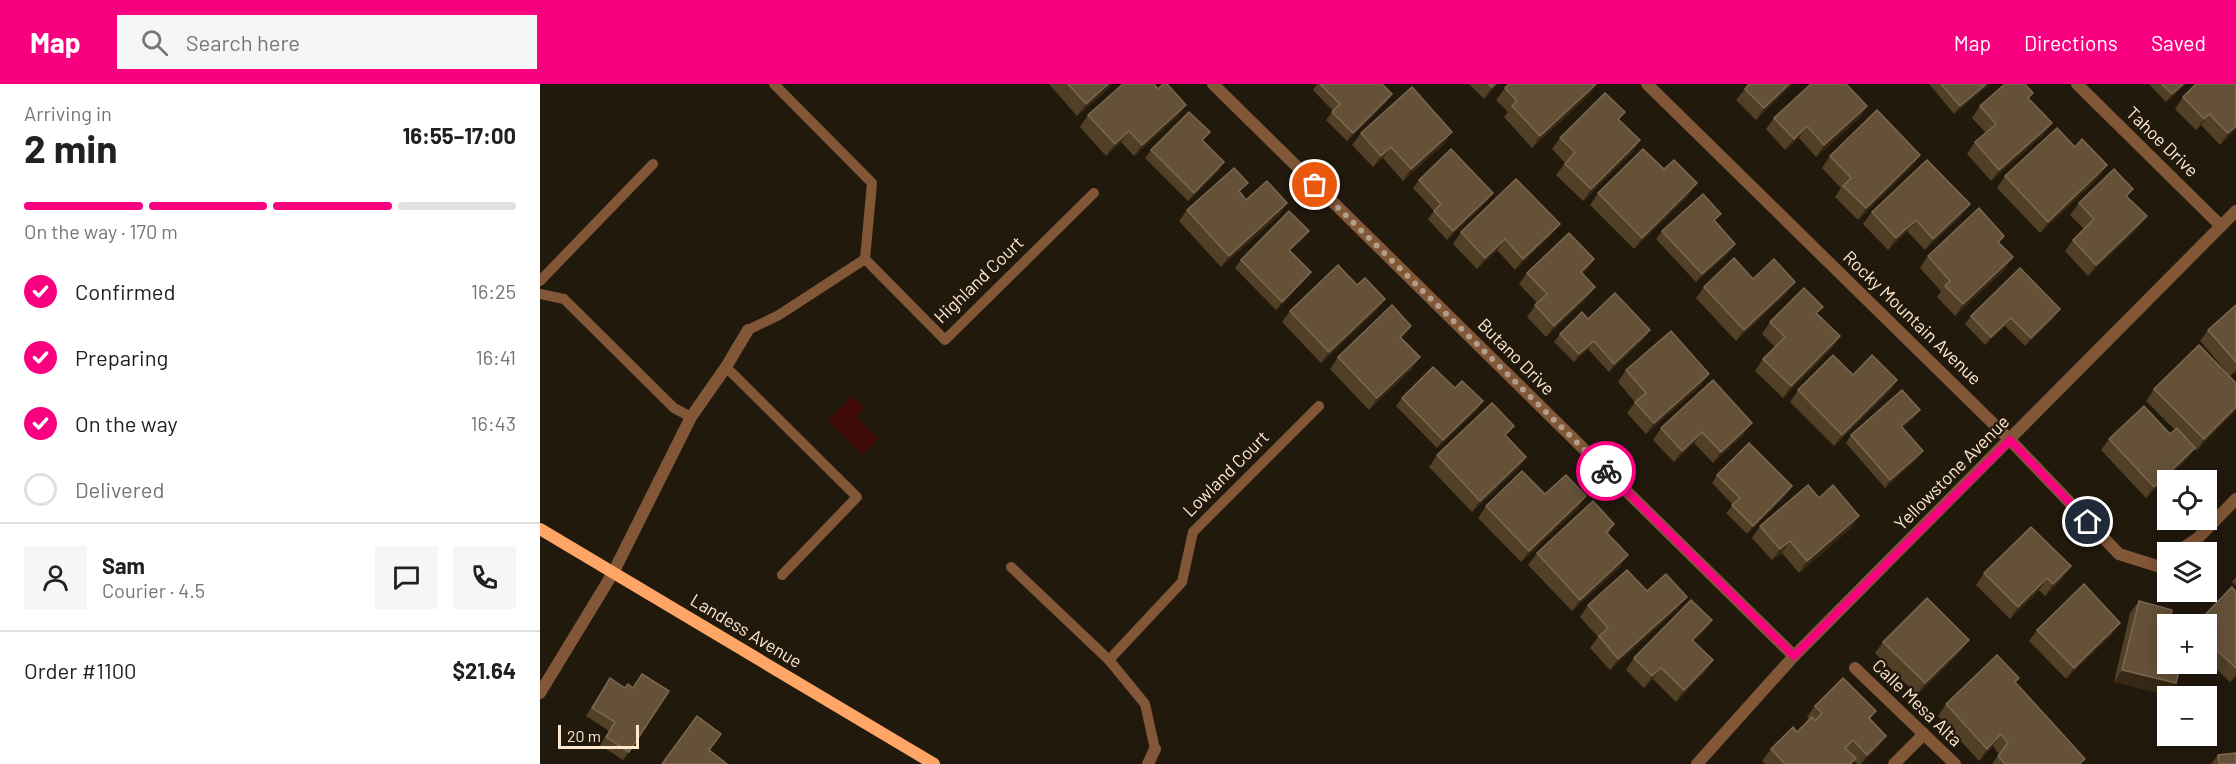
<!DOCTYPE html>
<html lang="en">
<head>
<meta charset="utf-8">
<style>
	:root { --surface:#fff; --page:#f6f6f6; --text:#202124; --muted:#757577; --line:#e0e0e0; --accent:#f90080 }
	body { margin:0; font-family:Barlow,sans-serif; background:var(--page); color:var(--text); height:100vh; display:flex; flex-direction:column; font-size:22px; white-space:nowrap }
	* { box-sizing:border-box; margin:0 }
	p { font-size:20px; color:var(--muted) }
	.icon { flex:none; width:33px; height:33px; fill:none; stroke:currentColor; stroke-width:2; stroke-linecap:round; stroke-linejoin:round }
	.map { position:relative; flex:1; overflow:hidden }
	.drawer { display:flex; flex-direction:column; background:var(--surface); width:540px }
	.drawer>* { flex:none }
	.tools { position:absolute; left:1617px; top:386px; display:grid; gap:12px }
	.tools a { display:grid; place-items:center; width:60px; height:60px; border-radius:0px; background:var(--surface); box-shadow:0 3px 15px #0003; font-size:30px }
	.scale { position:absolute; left:18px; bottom:15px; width:81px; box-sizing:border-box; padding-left:6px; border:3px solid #ffe7ce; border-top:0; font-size:16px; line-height:21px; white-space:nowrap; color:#ffe7ce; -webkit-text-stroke:4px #22190d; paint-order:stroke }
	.pin { position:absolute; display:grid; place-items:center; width:51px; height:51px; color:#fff; margin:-26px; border:3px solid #fff; border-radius:50%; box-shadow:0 2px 6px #0007 }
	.courier { position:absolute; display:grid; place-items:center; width:60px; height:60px; margin:-30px; border:4px solid #f90080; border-radius:50%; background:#fff; color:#222; box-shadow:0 2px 8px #0007 }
	.head em { font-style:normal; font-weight:700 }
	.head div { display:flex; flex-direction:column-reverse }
	.head { display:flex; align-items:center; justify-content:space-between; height:102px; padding:0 24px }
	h1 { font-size:39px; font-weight:700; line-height:45px }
	.bar { display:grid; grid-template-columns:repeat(4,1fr); gap:9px 6px; align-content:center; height:72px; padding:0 24px }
	.bar i { height:8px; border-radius:4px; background:var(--line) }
	.bar .current { background:var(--accent) }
	.bar p { grid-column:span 4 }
	.line { display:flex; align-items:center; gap:15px; padding:0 24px; border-top:2px solid var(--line) }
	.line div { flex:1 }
	.round { display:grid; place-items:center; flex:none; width:63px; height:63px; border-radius:0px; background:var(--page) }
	ol { padding:0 24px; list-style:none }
	li { display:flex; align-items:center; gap:18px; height:66px }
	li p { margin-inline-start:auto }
	li .icon { padding:6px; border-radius:50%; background:var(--accent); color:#fff; stroke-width:4 }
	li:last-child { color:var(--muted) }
	li i { width:33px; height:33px; border:3px solid var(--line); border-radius:50% }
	header { display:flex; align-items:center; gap:36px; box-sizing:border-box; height:84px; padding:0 30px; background:var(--accent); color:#fff }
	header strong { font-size:28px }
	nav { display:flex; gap:33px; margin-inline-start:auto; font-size:21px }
	.search { width:420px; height:54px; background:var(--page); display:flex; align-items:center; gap:15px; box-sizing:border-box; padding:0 21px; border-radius:0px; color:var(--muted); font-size:22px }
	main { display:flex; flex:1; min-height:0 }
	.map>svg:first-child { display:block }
</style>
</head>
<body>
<header>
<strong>Map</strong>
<div class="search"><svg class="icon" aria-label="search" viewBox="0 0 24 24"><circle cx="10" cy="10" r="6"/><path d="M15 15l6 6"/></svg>Search here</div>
<nav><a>Map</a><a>Directions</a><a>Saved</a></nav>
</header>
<main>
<section class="drawer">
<div class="head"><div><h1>2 min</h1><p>Arriving in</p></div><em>16:55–17:00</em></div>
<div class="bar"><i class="current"></i><i class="current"></i><i class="current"></i><i></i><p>On the way · 170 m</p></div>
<ol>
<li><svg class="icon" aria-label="check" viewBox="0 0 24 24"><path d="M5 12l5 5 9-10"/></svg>Confirmed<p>16:25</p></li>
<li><svg class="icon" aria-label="check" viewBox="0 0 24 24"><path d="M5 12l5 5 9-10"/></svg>Preparing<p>16:41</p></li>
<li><svg class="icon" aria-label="check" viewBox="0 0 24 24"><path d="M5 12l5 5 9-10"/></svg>On the way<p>16:43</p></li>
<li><i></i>Delivered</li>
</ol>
<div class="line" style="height:108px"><a class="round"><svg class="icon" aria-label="person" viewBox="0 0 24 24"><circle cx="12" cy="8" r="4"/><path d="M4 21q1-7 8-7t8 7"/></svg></a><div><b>Sam</b><p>Courier · 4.5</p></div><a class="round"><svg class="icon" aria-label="chat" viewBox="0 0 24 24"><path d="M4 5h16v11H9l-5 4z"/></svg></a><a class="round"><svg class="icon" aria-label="phone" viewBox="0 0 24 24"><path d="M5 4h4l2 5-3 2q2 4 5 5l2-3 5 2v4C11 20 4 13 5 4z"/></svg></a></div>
<div class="line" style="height:78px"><div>Order #1100</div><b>$21.64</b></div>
</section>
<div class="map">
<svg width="1696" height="680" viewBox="0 0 1696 680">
	<rect width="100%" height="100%" fill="#22190d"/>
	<path fill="#400a08" d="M313,312l11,12 -8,9 22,22 -15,16 -35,-35z"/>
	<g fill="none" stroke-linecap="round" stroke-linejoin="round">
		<g stroke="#825737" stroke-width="10">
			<path d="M234,0l98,99 -7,76 80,81 149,-147"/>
			<path d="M0,197l113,-117"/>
			<path d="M0,210l24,5 110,109 17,9"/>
			<path d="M208,246l31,-15 86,-56"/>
			<path d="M186,283l131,130 -75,78"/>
			<path d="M471,483l98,93"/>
			<path d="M615,665l-10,-45 -36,-44 73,-78 11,-50 126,-126"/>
		</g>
		<g stroke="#825737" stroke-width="12">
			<path d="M673,0l581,572"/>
			<path d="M1107,0l363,356 109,114 38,12 11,-7"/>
			<path d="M1537,0l144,142"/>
			<path d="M1637,468l21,-14 38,-39"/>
			<path d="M1315,584l100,96"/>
			<path d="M0,609l73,-120 78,-156 35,-50 22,-37"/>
			<path d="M608,680l7,-15"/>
			<path d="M1157,680l97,-108 442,-445"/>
			<path d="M1354,680l30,-30"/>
		</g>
		<path stroke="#ffa565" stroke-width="12" d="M0,445l394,235"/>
	</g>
	<g fill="#513f26">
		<path d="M509,0h62l-2,4 -32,28z"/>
		<path d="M777,0h65l10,10 -6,8 -39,39 -21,-21 7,-9 -20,-21z"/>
		<path d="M929,0h29l-14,15z"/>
		<path d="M1056,0l-8,12 -56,52 -28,-31 4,-5 -12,-12 9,-12z"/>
		<path d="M1252,0l-36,36 -20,-20 9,-11z"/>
		<path d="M1389,0h61l-36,30z"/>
		<path d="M1609,0h37l-20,18z"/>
		<path d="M1696,0v45l-16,16 -19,-20 -5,5 -21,-21 8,-12z"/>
		<path d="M1489,15l23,24 -9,12 -52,46 -24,-27 8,-12 11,-9 -14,-15 8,-12z"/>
		<path d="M1327,22l-8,12 -43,39 -17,-19 -14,12 -19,-21 8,-11z"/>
		<path d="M548,31l90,1 -44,40 -13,-14 -15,14 -26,-29z"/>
		<path d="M1079,36l21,20 -8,12 -49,49 -27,-26 9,-12 -13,-14 8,-11z"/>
		<path d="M821,49l83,11 -41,37 -20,-23 -10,9 -21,-22z"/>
		<path d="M663,57l21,21 -6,9 -30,30 -43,-43 6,-8z"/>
		<path d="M1380,71l-8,11 -54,54 -23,-23 6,-9 -19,-20 8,-12z"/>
		<path d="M1465,92l94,1 -59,56 -43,-45z"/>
		<path d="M879,96l68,21 -40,39 -19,-21 6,-8 -21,-23z"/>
		<path d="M700,109l6,7 41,3 -8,12 -58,52 -42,-46 8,-11z"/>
		<path d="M1058,109l91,2 -55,54 -44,-44z"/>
		<path d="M1587,113l11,31 -50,48 -23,-25 8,-11 11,-11 -14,-14 9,-12z"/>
		<path d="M1332,128l89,4 -36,34 -18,-19 -19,19 -25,-26z"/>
		<path d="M1176,138l19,22 -5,8 -34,30 -40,-43 6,-8z"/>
		<path d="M1020,140l-9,11 -36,35 -18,-20 -20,19 -24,-25 8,-12z"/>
		<path d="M1464,152l-5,7 6,26 -50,47 -18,-19 4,-6 -21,-23 8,-12z"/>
		<path d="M763,155l-13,12 15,29 -29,30 -41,-42 6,-8z"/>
		<path d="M1054,175l-11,15 12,13 -8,11 -41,39 -19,-20 10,-14 -18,-19 8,-11z"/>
		<path d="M1213,195l34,14 -51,48 -40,-43 8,-11z"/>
		<path d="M1696,221v66l-6,5 -30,-35 8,-11z"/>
		<path d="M1520,225l-6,8 -29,29 -20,-20 -20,19 -20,-21 6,-8z"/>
		<path d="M837,226l-56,53 -39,-41 8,-11z"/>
		<path d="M1277,230l23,22 -8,12 -49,50 -28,-27 8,-12 12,-12 -13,-13 8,-12z"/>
		<path d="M1048,235l62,11 -6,9 -35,33 -21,-23 -14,13 -20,-20 6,-8z"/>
		<path d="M862,255l10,30 -43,41 -39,-41 8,-12z"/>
		<path d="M1086,286l75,15 -55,49 -19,-21 8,-11 -17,-20z"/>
		<path d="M1313,291l44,5 -8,12 -55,54 -44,-44 8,-12z"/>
		<path d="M1696,299v27l-40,41 -2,-2 -7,10 -41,39 -45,-48 8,-11 61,-5 5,-4 -29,-29 8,-12z"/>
		<path d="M915,304l22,22 -40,38 -41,-42 6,-8z"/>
		<path d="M1380,326l-6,8 -12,10 15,31 -32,29 -39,-45 5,-8z"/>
		<path d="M1121,344l83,6 -31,29 -19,-20 -20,19 -21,-22z"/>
		<path d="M967,352l19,21 -8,11 -46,44 -43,-45 8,-12z"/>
		<path d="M1177,391l75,11 -5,8 -40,40 -21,-21 7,-8 -21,-22z"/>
		<path d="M1005,410l33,14 -57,54 -43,-44 8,-12z"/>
		<path d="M1279,414l32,30 -52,45 -17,-20 -10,7 -20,-22 8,-12z"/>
		<path d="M1074,440l-6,10 12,33 -48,44 -44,-46 9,-12z"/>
		<path d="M1444,489l79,5 -18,18 -6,-6 -29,29 -34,-34z"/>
		<path d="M1696,493v9l-4,-4z"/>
		<path d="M1107,507l31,17 -68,62 -20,-22 8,-11 -18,-20 8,-12z"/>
		<path d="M1696,508v84l-6,6 -24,-23v-35z"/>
		<path d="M1599,517l29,23 8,59 -8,12 -54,-13 16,-69z"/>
		<path d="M1172,536l-8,11 -10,10 11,31 -29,30 -23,-23 -9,9 -18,-18 8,-12z"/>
		<path d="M1580,539l-8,11 -46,45 -37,-38 8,-11z"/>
		<path d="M1343,558l78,9 -44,44 -42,-42z"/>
		<path d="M70,594l19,74 -6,8 -23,-15 9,-14 -23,-15z"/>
		<path d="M1475,599l67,81h-90l7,-10 -6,-8 -14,15 -41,-45 8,-12z"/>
		<path d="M1275,622l61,5 -6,8 8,28 -17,17h-4l-3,-3 -2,3h-87l-3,-3 9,-12 26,-17 12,-12 -2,-3z"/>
		<path d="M1678,671l18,9h-25z"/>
	</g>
	<g fill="#362814">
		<path d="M568,0h3l-2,4 -32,28 9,-12z"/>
		<path d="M955,0h3l-14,15 8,-12z"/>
		<path d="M1056,0l-8,12 -56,52 8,-12z"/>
		<path d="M1249,0h3l-36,36 8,-12z"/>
		<path d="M1446,0h4l-36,30 6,-8z"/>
		<path d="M1643,0h3l-20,18 6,-8z"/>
		<path d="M852,10l-6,8 -39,39 6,-8z"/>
		<path d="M646,21l-8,11 -44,40 8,-11z"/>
		<path d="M1327,22l-8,12 -43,39 8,-12z"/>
		<path d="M1669,30l-8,11 -5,5 8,-11z"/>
		<path d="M1512,39l-9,12 -52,46 8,-11z"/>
		<path d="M1267,42l-8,12 -14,12 9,-11z"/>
		<path d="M1696,42v3l-16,16 8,-12z"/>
		<path d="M589,47l-8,11 -15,14 9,-12z"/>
		<path d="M912,48l-8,12 -41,37 8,-12z"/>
		<path d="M1100,56l-8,12 -49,49 8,-12z"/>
		<path d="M851,63l-8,11 -10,9 8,-11z"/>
		<path d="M1380,71l-8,11 -54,54 8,-12z"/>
		<path d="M684,78l-6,9 -30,30 6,-8z"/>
		<path d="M1567,81l-8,12 -59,56 8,-11z"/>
		<path d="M1157,99l-8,12 -55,54 8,-11z"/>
		<path d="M953,109l-6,8 -40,39 6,-9z"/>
		<path d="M747,119l-8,12 -58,52 8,-11z"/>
		<path d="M1430,120l-9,12 -36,34 8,-11z"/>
		<path d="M1607,132l-9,12 -50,48 8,-11z"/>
		<path d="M1376,136l-9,11 -19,19 8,-12z"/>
		<path d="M1020,140l-9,11 -36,35 8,-11z"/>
		<path d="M769,147l-6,8 -20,19 6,-8z"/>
		<path d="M965,155l-8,11 -20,19 8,-11z"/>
		<path d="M1195,160l-5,8 -34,30 6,-8z"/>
		<path d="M1473,173l-8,12 -50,47 8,-12z"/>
		<path d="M1054,175l-8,12 -13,12 8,-11z"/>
		<path d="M771,188l-6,8 -29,30 6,-8z"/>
		<path d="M1255,198l-8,11 -51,48 8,-11z"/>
		<path d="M1055,203l-8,11 -41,39 8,-11z"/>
		<path d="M845,215l-8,11 -56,53 8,-11z"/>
		<path d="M1520,225l-6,8 -29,29 6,-8z"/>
		<path d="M1471,234l-6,8 -20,19 6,-8z"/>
		<path d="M871,242l-8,11 -11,11 8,-11z"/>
		<path d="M1110,246l-6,9 -35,33 5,-8z"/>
		<path d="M1300,252l-8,12 -49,50 8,-12z"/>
		<path d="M1054,257l-6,8 -14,13 5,-8z"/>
		<path d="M880,273l-8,12 -43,41 8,-12z"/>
		<path d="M1169,290l-8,11 -55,49 8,-11z"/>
		<path d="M1357,296l-8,12 -55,54 8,-11z"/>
		<path d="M943,317l-6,9 -40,38 6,-8z"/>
		<path d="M1696,323v3l-40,41 8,-12z"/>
		<path d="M1380,326l-6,8 -19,17 6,-9z"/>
		<path d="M1212,339l-8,11 -31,29 8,-11z"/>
		<path d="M1162,348l-8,11 -20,19 8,-11z"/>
		<path d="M1655,364l-8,11 -41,39 8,-11z"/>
		<path d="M1383,367l-6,8 -32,29 5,-8z"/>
		<path d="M986,373l-8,11 -46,44 8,-11z"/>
		<path d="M1252,402l-5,8 -40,40 6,-8z"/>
		<path d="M1046,412l-8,12 -57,54 8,-11z"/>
		<path d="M1319,432l-8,12 -52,45 8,-12z"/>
		<path d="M1250,457l-8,12 -10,7 8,-11z"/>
		<path d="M1088,471l-8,12 -48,44 8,-11z"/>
		<path d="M1531,482l-8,12 -18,18 8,-12z"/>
		<path d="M1507,494l-8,12 -29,29 8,-12z"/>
		<path d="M1147,513l-9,11 -68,62 8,-11z"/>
		<path d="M1172,536l-8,11 -20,20 8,-11z"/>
		<path d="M1580,539l-8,11 -46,45 8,-11z"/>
		<path d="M1429,556l-8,11 -44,44 8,-12z"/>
		<path d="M1173,576l-8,12 -29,30 8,-12z"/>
		<path d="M1121,584l-8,11 -9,9 8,-12z"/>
		<path d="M1582,586l54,13 -8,12 -54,-13z"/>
		<path d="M1461,650l-8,12 -14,15 8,-12z"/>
		<path d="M1346,652l-8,11 -18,17 7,-9z"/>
	</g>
	<g fill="#645138" stroke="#7c684f" stroke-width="1.5">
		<path d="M528,0h40l-22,20z"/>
		<path d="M583,0h31l4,5 5,-5h4l19,21 -44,40 -13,-14 -14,13 -27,-29z"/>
		<path d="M780,0h62l10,10 -39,39 -21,-21 8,-8z"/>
		<path d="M948,0h7l-3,3z"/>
		<path d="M969,0h87l-56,52 -28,-30 5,-5 -12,-13z"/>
		<path d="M1209,0h40l-25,24 -19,-19z"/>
		<path d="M1271,0h35l21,22 -43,39 -17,-19 -13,13 -20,-21z"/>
		<path d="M1401,0h45l-26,22z"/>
		<path d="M1465,0h20l8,9 -5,5 24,25 -53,47 -24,-28 21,-18 -16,-18z"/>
		<path d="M1622,0h21l-11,10z"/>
		<path d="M1656,0h40v42l-8,7 -19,-19 -5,5 -21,-22z"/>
		<path d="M872,3l40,45 -41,37 -20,-22 -10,9 -20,-23z"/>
		<path d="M1065,9l20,19 -7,7 22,21 -49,49 -26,-25 10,-12 -15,-14z"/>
		<path d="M1337,26l43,45 -54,53 -23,-22 8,-8 -21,-22z"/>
		<path d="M649,28l21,20 -8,8 22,22 -30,31 -43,-43z"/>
		<path d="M1517,44l18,19 7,-8 25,26 -59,57 -43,-46z"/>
		<path d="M911,65l42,44 -40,38 -19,-20 7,-7 -22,-24z"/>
		<path d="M1103,65l21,20 10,-9 23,23 -55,55 -44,-45z"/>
		<path d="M1387,76l43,44 -37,35 -17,-19 -20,18 -24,-26z"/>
		<path d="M694,84l14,15 -9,8 7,9 21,-19 20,22 -58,53 -42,-46z"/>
		<path d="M1574,85l19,20 -7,7 21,20 -51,49 -23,-25 21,-21 -15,-16z"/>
		<path d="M976,95l44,45 -37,35 -18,-20 -20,19 -24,-26z"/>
		<path d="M1163,110l18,20 -7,6 21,24 -33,30 -40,-43z"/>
		<path d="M1439,124l25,28 -6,6 15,15 -50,47 -18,-18 5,-5 -22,-25z"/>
		<path d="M749,127l20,20 -20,19 22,22 -29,30 -41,-42z"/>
		<path d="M1029,149l25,26 -13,13 14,15 -41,39 -19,-21 12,-11 -20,-21z"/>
		<path d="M1194,174l19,21 21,-20 21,23 -51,48 -40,-43z"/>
		<path d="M798,181l19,20 8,-7 20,21 -56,53 -39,-41z"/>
		<path d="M1480,184l40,41 -29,29 -20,-20 -20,19 -20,-21z"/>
		<path d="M1264,204l19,19 -7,6 24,23 -49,50 -28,-27 22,-22 -15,-15z"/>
		<path d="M1075,209l35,37 -36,34 -20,-23 -15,13 -19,-20 22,-22 6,7z"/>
		<path d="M852,221l19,21 -11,11 20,20 -43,41 -39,-41z"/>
		<path d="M1696,221v57l-28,-32z"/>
		<path d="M1131,247l38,43 -55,49 -19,-21 11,-9 -20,-23z"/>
		<path d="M1659,261l37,38v24l-32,32 -50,-50z"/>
		<path d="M1293,271l20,20 19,-20 25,25 -55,55 -44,-45z"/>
		<path d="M893,283l22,21 7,-7 21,20 -40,39 -41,-42z"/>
		<path d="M1173,296l39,43 -31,29 -19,-20 -20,19 -21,-23z"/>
		<path d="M1362,306l18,20 -19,16 22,25 -33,29 -39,-45z"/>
		<path d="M952,319l22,23 -9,9 21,22 -46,44 -43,-46z"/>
		<path d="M1604,322l26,28 7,-6 18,20 -41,39 -45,-48z"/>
		<path d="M1209,359l43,43 -39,40 -21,-21 8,-7 -23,-23z"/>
		<path d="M982,387l23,23 21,-19 20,21 -57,55 -43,-45z"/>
		<path d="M1268,401l11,13 14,-13 26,31 -52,45 -17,-20 -10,8 -20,-23z"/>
		<path d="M1053,417l21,23 -8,8 22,23 -48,45 -43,-47z"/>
		<path d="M1491,443l40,39 -18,18 -6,-6 -29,29 -34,-34z"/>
		<path d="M1087,486l20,21 19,-17 21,23 -69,62 -19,-23 9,-8 -20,-23z"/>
		<path d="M1544,500l36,39 -46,45 -37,-38z"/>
		<path d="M1692,503l4,5v76l-30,-28v-16h-10z"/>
		<path d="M1387,514l42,42 -44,43 -42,-41z"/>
		<path d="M1151,516l21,20 -20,20 21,20 -29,30 -23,-22 -9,8 -18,-18z"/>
		<path d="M1599,517l33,9 -3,14h-1v39h13l-5,20 -54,-13z"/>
		<path d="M1457,571l22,23 -4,4 70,77 -6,5h-74l-7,-8 10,-13 -7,-9 -14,15 -41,-45z"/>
		<path d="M102,590l27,17 -40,61 -23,-15 9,-15 -23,-14 18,-30 15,10 3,-4 5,4z"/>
		<path d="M1303,594l33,33 -7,7 17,18 -19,19 -14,-15 -8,8 11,10 -6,6h-65l-14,-15 22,-22 4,5 15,-15 3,4 7,-8 -7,-7z"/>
		<path d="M157,632l24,18 -12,16 18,14h-65z"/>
		<path d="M1696,669v11h-17l-1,-9z"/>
	</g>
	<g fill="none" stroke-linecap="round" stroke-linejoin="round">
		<path stroke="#b29f8a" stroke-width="6" stroke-dasharray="0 10.8" d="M775,101l291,286"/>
		<path stroke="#f90080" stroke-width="8" d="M1066,387l188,185 216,-216 78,82"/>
	</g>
	<g text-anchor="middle" stroke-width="4.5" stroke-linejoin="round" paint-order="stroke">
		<g font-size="18" fill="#ffe7ce" stroke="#22190d">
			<text transform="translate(1622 58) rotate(44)" y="6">Tahoe Drive</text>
			<text transform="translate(439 196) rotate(-44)" y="6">Highland Court</text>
			<text transform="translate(1372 234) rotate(44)" y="6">Rocky Mountain Avenue</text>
			<text transform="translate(976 273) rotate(45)" y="6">Butano Drive</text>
			<text transform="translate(1412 389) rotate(-45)" y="6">Yellowstone Avenue</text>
			<text transform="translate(686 390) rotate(-45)" y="6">Lowland Court</text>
			<text transform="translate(206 547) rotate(31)" y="6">Landess Avenue</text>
			<text transform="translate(1377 619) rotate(44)" y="6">Calle Mesa Alta</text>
		</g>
	</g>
</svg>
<div class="tools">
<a><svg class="icon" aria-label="locate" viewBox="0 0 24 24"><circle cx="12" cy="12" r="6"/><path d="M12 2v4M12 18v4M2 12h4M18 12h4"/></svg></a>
<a><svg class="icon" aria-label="layers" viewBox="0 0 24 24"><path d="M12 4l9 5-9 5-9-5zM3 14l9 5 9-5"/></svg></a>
<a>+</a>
<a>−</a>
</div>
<div class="scale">20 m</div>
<div class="pin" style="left:775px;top:101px;background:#ea580c"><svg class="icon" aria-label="bag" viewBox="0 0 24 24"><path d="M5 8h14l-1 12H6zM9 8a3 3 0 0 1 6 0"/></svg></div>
<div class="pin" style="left:1548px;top:438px;background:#1f2937"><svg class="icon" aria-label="home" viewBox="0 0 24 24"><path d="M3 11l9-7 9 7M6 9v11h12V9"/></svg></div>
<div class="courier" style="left:1066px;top:387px"><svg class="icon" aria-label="bike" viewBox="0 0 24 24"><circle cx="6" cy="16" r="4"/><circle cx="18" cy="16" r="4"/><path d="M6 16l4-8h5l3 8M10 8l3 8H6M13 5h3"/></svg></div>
</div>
</main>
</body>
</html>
